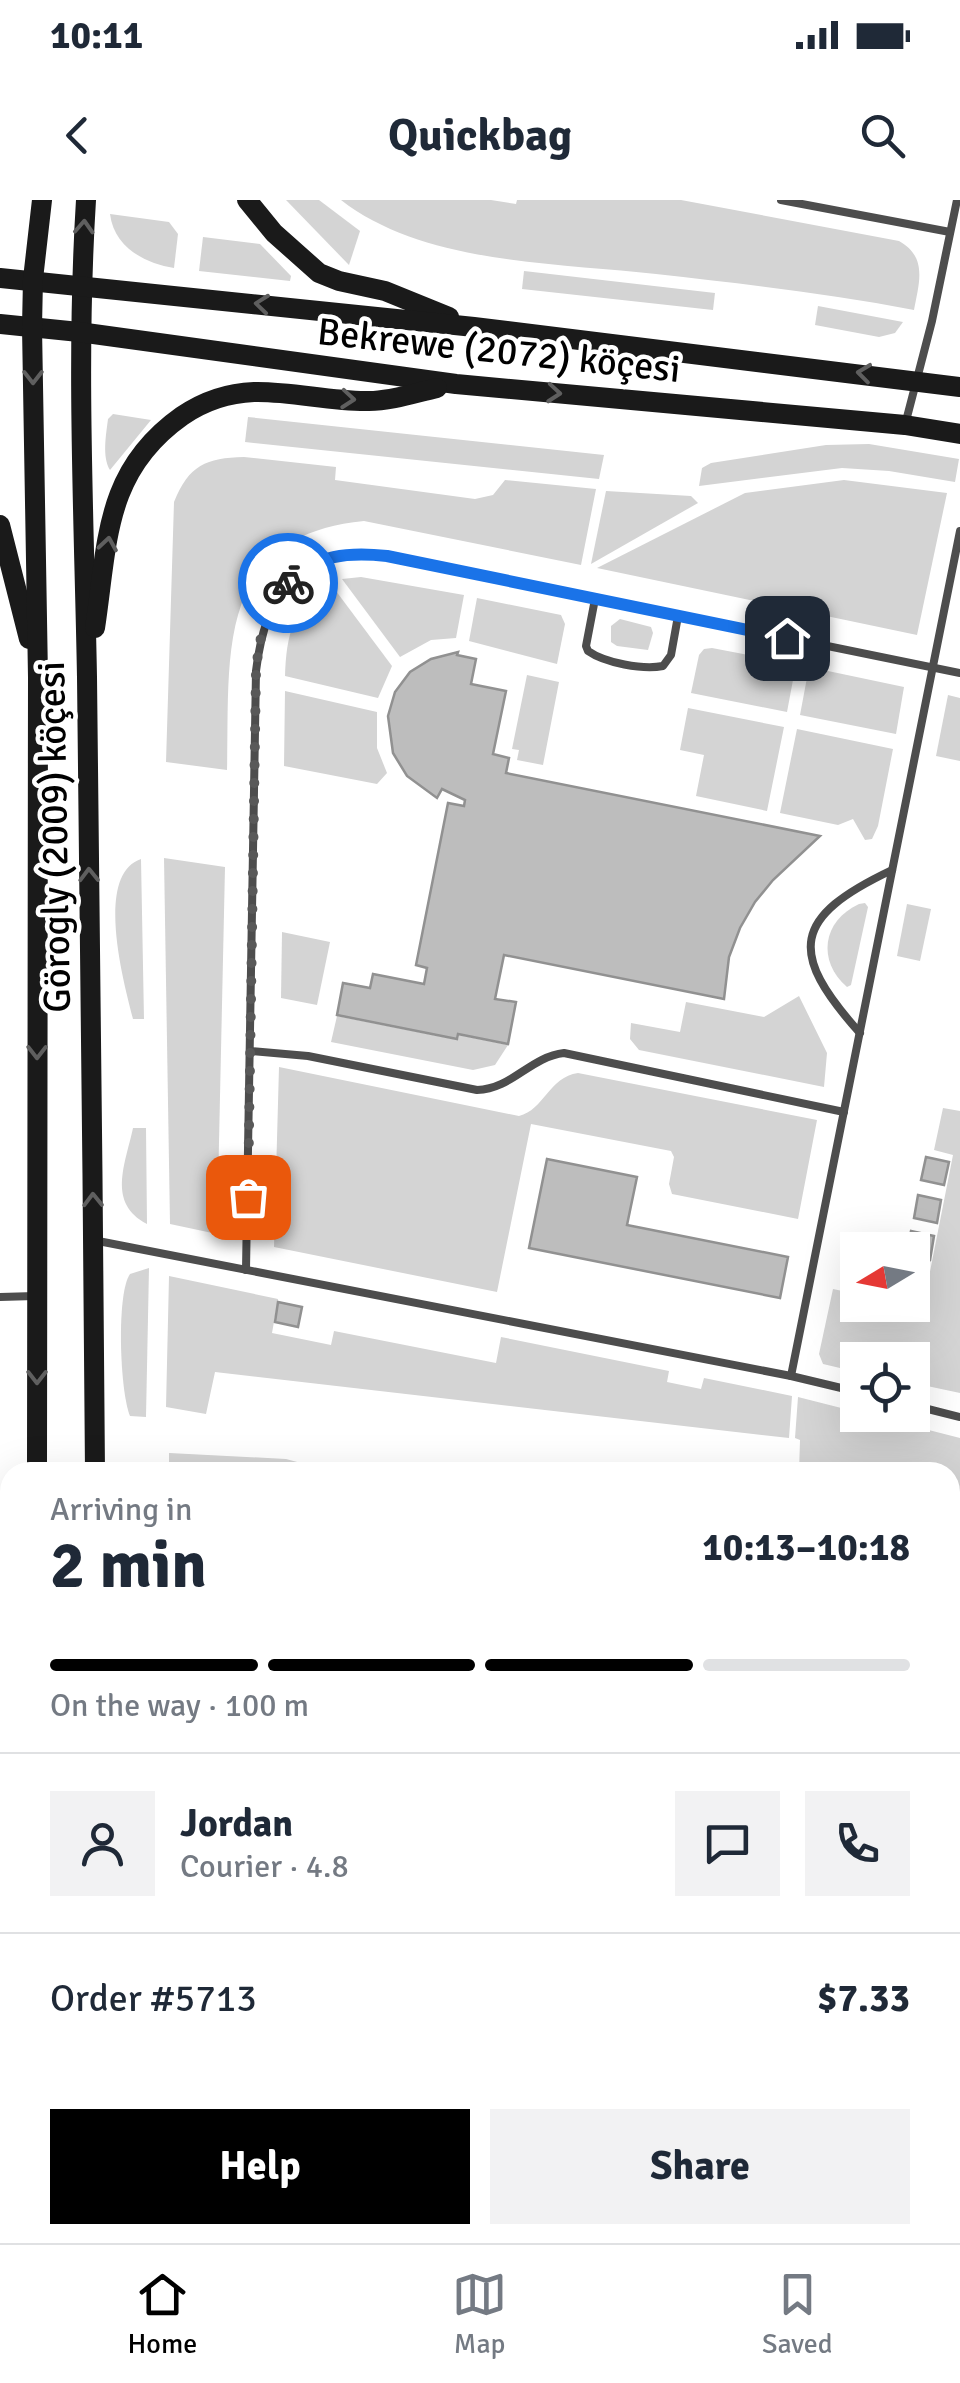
<!DOCTYPE html>
<html lang="en">
<head>
<meta charset="utf-8">
<style>
	:root { --surface:#fff; --page:#f2f2f3; --text:#1f2937; --muted:#747a83; --line:#e0e1e3; --accent:#000 }
	body { margin:0; font-family:Signika,sans-serif; background:var(--page); color:var(--text); height:100vh; display:flex; flex-direction:column; font-size:38px; white-space:nowrap }
	* { box-sizing:border-box; margin:0 }
	p { font-size:32px; color:var(--muted) }
	.icon { flex:none; width:55px; height:55px; fill:none; stroke:currentColor; stroke-width:2; stroke-linecap:round; stroke-linejoin:round }
	.map { position:relative; flex:1; overflow:hidden }
	.drawer { position:absolute; left:0px; top:1262px; width:960px; height:782px; display:flex; flex-direction:column; background:var(--surface); border-radius:30px 30px 0 0; box-shadow:0 10px 40px #0002 }
	.drawer>* { flex:none }
	.needle { width:65px; rotate:260deg }
	.fabs { position:absolute; left:840px; top:1032px; display:grid; gap:20px }
	.fabs a { display:grid; place-items:center; width:90px; height:90px; border-radius:0px; background:var(--surface); box-shadow:0 10px 40px #0002; font-size:50px }
	.pin { position:absolute; display:grid; place-items:center; width:85px; height:85px; color:#fff; margin:-42px; border-radius:20px; box-shadow:0 5px 15px #0006 }
	.courier { position:absolute; display:grid; place-items:center; width:100px; height:100px; margin:-50px; border:8px solid #1a73e8; border-radius:50%; background:#fff; color:#222; box-shadow:0 2px 12px #0007 }
	.headline em { font-style:normal; font-weight:700 }
	.headline div { display:flex; flex-direction:column-reverse }
	.headline { display:flex; align-items:center; justify-content:space-between; height:170px; padding:0 50px }
	h1 { font-size:65px; font-weight:700; line-height:75px }
	.bar { display:grid; grid-template-columns:repeat(4,1fr); gap:15px 10px; align-content:center; height:120px; padding:0 50px }
	.bar i { height:12px; border-radius:8px; background:var(--line) }
	.bar .on { background:var(--accent) }
	.bar p { grid-column:span 4 }
	.line { display:flex; align-items:center; gap:25px; padding:0 50px; border-top:2px solid var(--line) }
	.line div { flex:1 }
	.round { display:grid; place-items:center; flex:none; width:105px; height:105px; border-radius:0px; background:var(--page) }
	.primary-button { display:flex; gap:20px; margin-top:auto; padding:20px 50px }
	.primary-button a { flex:1; height:115px; border-radius:0px; background:var(--accent); color:#fff; font-size:40px; font-weight:700; line-height:115px; text-align:center }
	.primary-button a+a { background:var(--page); color:var(--text) }
	.status { display:flex; justify-content:space-between; align-items:center; height:70px; padding:0 50px; background:var(--surface); direction:ltr }
	.status svg { height:28px; fill:currentColor }
	header { display:flex; justify-content:space-between; align-items:center; height:130px; padding:0 50px; background:var(--surface); font-size:45px; font-weight:700 }
	.tab-bar { display:flex; justify-content:space-around; align-items:center; height:140px; border-top:2px solid var(--line); background:var(--surface); font-size:28px; color:var(--muted) }
	.tab-bar a { display:grid; justify-items:center; gap:5px }
	.tab-bar .on { color:var(--accent) }
	.map>svg:first-child { display:block }
</style>
</head>
<body>
<div class="status"><b>10:11</b><svg viewBox="0 0 49 12"><path d="M0 12V9h3v3zM5 12V6h3v6zM10 12V3h3v9zM15 12V0h3v12zM26 1h20v11H26zM47 4h2v5h-2z"/></svg></div>
<header><svg class="icon" aria-label="back" viewBox="0 0 24 24"><path d="M15 5l-7 7 7 7"/></svg>Quickbag<svg class="icon" aria-label="search" viewBox="0 0 24 24"><circle cx="10" cy="10" r="6"/><path d="M15 15l6 6"/></svg></header>
<div class="map">
<svg width="960" height="2043" viewBox="0 0 960 2043">
	<rect width="100%" height="100%" fill="#fff"/>
	<g fill="#d4d4d4">
		<path d="M286,0h33l41,31 -11,34z"/>
		<path d="M341,0h150l25,4 1,-4h164l218,41c29,16 20,42 15,69 -86,-17 -171,-26 -258,-36 -100,-11 -233,-10 -315,-74z"/>
		<path d="M110,14l59,8 9,12 -4,34c-30,-5 -60,-21 -64,-54z"/>
		<path d="M203,37l57,7 31,32 -1,5 -91,-10z"/>
		<path d="M524,71l191,22 -2,17 -191,-21z"/>
		<path d="M818,106l85,16 -8,11 -16,4 -64,-12z"/>
		<path d="M113,214l38,6 -41,50c-8,-13 -4,-35 -2,-51z"/>
		<path d="M248,217l356,38 -5,24 -354,-37z"/>
		<path d="M869,244l90,15 -4,23 -66,-11 -47,-3 -143,18 3,-18 9,-5 115,-18z"/>
		<path d="M244,257l92,10 -1,13 140,19 18,-4 12,-15 91,9 -15,76 -217,-44c-151,15 -134,135 -137,249l-61,-8 8,-260c15,-37 32,-44 70,-45z"/>
		<path d="M844,280l103,13 -30,142 -320,-67 148,-75z"/>
		<path d="M606,291l85,5 7,7 -107,61z"/>
		<path d="M361,377l103,18 -8,43 -25,2 -31,17 -58,-78z"/>
		<path d="M330,383l62,83 -14,32 -93,-22c1,-39 8,-73 45,-93z"/>
		<path d="M477,398l84,17 4,9 -8,40 -88,-23z"/>
		<path d="M620,419l31,8 2,6 -5,17 -31,-4 -6,-4v-16z"/>
		<path d="M712,448l84,16 -9,48 -96,-19 8,-38 5,-6z"/>
		<path d="M809,467l95,20 -8,47 -96,-19z"/>
		<path d="M527,475l32,7 -16,83 -26,-5 2,-10 -7,-1z"/>
		<path d="M285,491l92,21v36l10,25 -10,11 -93,-18z"/>
		<path d="M948,495l12,3v63l-24,-5z"/>
		<path d="M688,508l96,19 -17,84 -71,-15 8,-41 -24,-5z"/>
		<path d="M797,529l96,20 -15,77 -6,13 -7,1 -12,-21 -15,6 -58,-12z"/>
		<path d="M164,658l61,9 -8,367 -47,-10z"/>
		<path d="M141,659l3,160h-11c-9,-36 -39,-144 8,-160z"/>
		<path d="M859,704l6,-1 3,4 -17,78 -4,2c-30,-26 -25,-66 12,-83z"/>
		<path d="M907,704l24,5 -11,52 -23,-5z"/>
		<path d="M282,732l48,10 -13,63 -36,-7z"/>
		<path d="M799,796l28,57 -3,34 -185,-37 -9,-11 1,-16 49,9 6,-30 78,15z"/>
		<path d="M337,816l121,24 1,-5 49,10 -13,20 -22,5 -142,-28z"/>
		<path d="M279,867l240,49c25,-6 30,-39 59,-43l239,47 -19,99 -126,-25 -3,-10 5,-27 -3,-6 -140,-27 -34,168 -223,-45z"/>
		<path d="M943,908l17,3v282l-47,-10 -1,-23h-54l-1,12 -34,-8 -4,-10 14,-65 24,5 1,11 65,2 30,-152 -19,-5z"/>
		<path d="M133,928h13l1,96c-40,-21 -22,-59 -14,-96z"/>
		<path d="M149,1068l-3,149 -16,-1c-10,-23 -14,-122 0,-142z"/>
		<path d="M169,1076l109,23 -6,34 59,12 3,-14 162,32 5,-26 168,34 -2,11 34,7 3,-11 88,18 -3,42 -574,-66 -9,42 -40,-7z"/>
		<path d="M798,1197l59,15 1,3h12l90,23v81l-10,-1v-46h-151l1,-32 -5,-2z"/>
		<path d="M169,1253l117,6 15,4 13,9h-145z"/>
		<path d="M322,2035v8h-144v-7z"/>
		<path d="M375,2035h182l1,2 -4,6h-180z"/>
		<path d="M597,2035h286l-7,4 -275,4z"/>
	</g>
	<g fill="#bdbdbd" stroke="#919191" stroke-width="2.5">
		<path d="M458,452l-1,3 19,4 -5,25 35,7 -13,63 16,4 -3,15 314,63 -47,44 -18,22 -15,26 -11,29 -5,42 -220,-44 -9,44 21,3 -8,42 -50,-10 -1,5 -120,-24 6,-32 27,5 3,-14 51,10 3,-16 -11,-3 32,-162 16,3 1,-6 -23,-11 -5,9 -30,-22 -14,-23 -5,-37 7,-24 15,-20 21,-13z"/>
		<path d="M926,957l23,5 -5,23 -23,-5z"/>
		<path d="M547,959l90,18 -10,48 161,32 -8,41 -251,-50z"/>
		<path d="M918,995l23,5 -4,23 -23,-5z"/>
		<path d="M911,1031l23,5 -4,24 -18,-4v-6h-5z"/>
		<path d="M912,1069l15,3 -5,23 -10,-2z"/>
		<path d="M278,1102l24,5 -4,20 -23,-5z"/>
		<rect x="950" y="1482" width="10" height="386"/>
	</g>
	<g fill="none" stroke-linecap="round" stroke-linejoin="round">
		<g stroke="#4d4d4d" stroke-width="8">
			<path d="M781,0l169,32"/>
			<path d="M906,221l26,-100 25,-121"/>
			<path d="M595,399l-9,47 2,5c17,12 55,19 75,15l8,-11 7,-39"/>
			<path d="M860,833c-73,-81 -67,-116 32,-163"/>
			<path d="M250,851l58,5 169,34c35,-1 53,-33 87,-37l280,59"/>
			<path d="M93,1040l698,136 67,16"/>
			<path d="M246,1070l10,-599c10,-83 44,-125 131,-115l573,117"/>
			<path d="M0,1097l35,-1"/>
			<path d="M791,1176l169,-845"/>
			<path d="M912,1205l48,12"/>
			<path d="M452,1272l1,-3"/>
			<path d="M347,2035v8"/>
			<path d="M571,2035v8"/>
		</g>
		<path stroke="#4d4d4d" stroke-width="10" d="M0,1687h10"/>
		<g stroke="#1a1a1a" stroke-width="20">
			<path d="M86,0c-10,160 -2,317 1,477 5,265 5,530 8,795"/>
			<path d="M247,0l27,33 45,40 20,8 46,10 64,26"/>
			<path d="M0,78l474,49 486,60"/>
			<path d="M0,124l79,8 377,52 449,41 55,9"/>
			<path d="M0,325l29,114"/>
			<path d="M95,428c13,-86 9,-157 87,-212 22,-15 45,-23 72,-24 38,-1 77,10 115,9 22,0 46,-8 68,-13"/>
			<path d="M37,1272l1,-795 -6,-350 1,-48 9,-79"/>
			<path d="M56,2035v8"/>
			<path d="M103,2035v8"/>
		</g>
	</g>
	<defs><path id="oneway-chevron" d="M-2-3.5L2.5 0L-2 3.5" fill="none" stroke-width="1.6" stroke-linecap="round" stroke-linejoin="round" transform="scale(2.5)"/></defs>
	<g stroke="#5f5f5f">
		<use href="#oneway-chevron" transform="translate(84 27) rotate(-87)"/>
		<use href="#oneway-chevron" transform="translate(262 104) rotate(-174)"/>
		<use href="#oneway-chevron" transform="translate(864 173) rotate(-173)"/>
		<use href="#oneway-chevron" transform="translate(33 177) rotate(90)"/>
		<use href="#oneway-chevron" transform="translate(554 193) rotate(5)"/>
		<use href="#oneway-chevron" transform="translate(348 199) rotate(5)"/>
		<use href="#oneway-chevron" transform="translate(108 344) rotate(-81)"/>
		<use href="#oneway-chevron" transform="translate(89 675) rotate(-91)"/>
		<use href="#oneway-chevron" transform="translate(37 852) rotate(90)"/>
		<use href="#oneway-chevron" transform="translate(93 1000) rotate(-91)"/>
		<use href="#oneway-chevron" transform="translate(37 1177) rotate(90)"/>
	</g>
	<g fill="none" stroke-linecap="round" stroke-linejoin="round">
		<path stroke="#595959" stroke-width="10" stroke-dasharray="0 18" d="M248,997l8,-526c3,-31 9,-64 32,-88"/>
		<path stroke="#1a73e8" stroke-width="12" d="M288,383c28,-29 61,-31 99,-27l400,82"/>
	</g>
	<g text-anchor="middle" stroke-width="9" stroke-linejoin="round" paint-order="stroke">
		<g font-size="38" fill="#000" stroke="#fff">
			<text transform="translate(499 150) rotate(6)" y="13">Bekrewe (2072) köçesi</text>
			<text transform="translate(54 637) rotate(-91)" y="13">Görogly (2009) köçesi</text>
		</g>
	</g>
</svg>
<div class="fabs">
<a><svg class="needle" viewBox="-14 -14 28 28"><path d="M0-13l5 13h-10z" fill="#e53935"/><path d="M0 13l5-13h-10z" fill="#747a83"/></svg></a>
<a><svg class="icon" aria-label="locate" viewBox="0 0 24 24"><circle cx="12" cy="12" r="6"/><path d="M12 2v4M12 18v4M2 12h4M18 12h4"/></svg></a>
</div>
<div class="pin" style="left:248px;top:997px;background:#ea580c"><svg class="icon" aria-label="bag" viewBox="0 0 24 24"><path d="M5 8h14l-1 12H6zM9 8a3 3 0 0 1 6 0"/></svg></div>
<div class="pin" style="left:787px;top:438px;background:#1f2937"><svg class="icon" aria-label="home" viewBox="0 0 24 24"><path d="M3 11l9-7 9 7M6 9v11h12V9"/></svg></div>
<div class="courier" style="left:288px;top:383px"><svg class="icon" aria-label="bike" viewBox="0 0 24 24"><circle cx="6" cy="16" r="4"/><circle cx="18" cy="16" r="4"/><path d="M6 16l4-8h5l3 8M10 8l3 8H6M13 5h3"/></svg></div>
<section class="drawer">
<div class="headline"><div><h1>2 min</h1><p>Arriving in</p></div><em>10:13–10:18</em></div>
<div class="bar"><i class="on"></i><i class="on"></i><i class="on"></i><i></i><p>On the way · 100 m</p></div>
<div class="line" style="height:180px"><a class="round"><svg class="icon" aria-label="person" viewBox="0 0 24 24"><circle cx="12" cy="8" r="4"/><path d="M4 21q1-7 8-7t8 7"/></svg></a><div><b>Jordan</b><p>Courier · 4.8</p></div><a class="round"><svg class="icon" aria-label="chat" viewBox="0 0 24 24"><path d="M4 5h16v11H9l-5 4z"/></svg></a><a class="round"><svg class="icon" aria-label="phone" viewBox="0 0 24 24"><path d="M5 4h4l2 5-3 2q2 4 5 5l2-3 5 2v4C11 20 4 13 5 4z"/></svg></a></div>
<div class="line" style="height:130px"><div>Order #5713</div><b>$7.33</b></div>
<div class="primary-button"><a>Help</a><a>Share</a></div>
</section>
</div>
<nav class="tab-bar">
<a class="on"><svg class="icon" aria-label="home" viewBox="0 0 24 24"><path d="M3 11l9-7 9 7M6 9v11h12V9"/></svg>Home</a>
<a><svg class="icon" aria-label="map" viewBox="0 0 24 24"><path d="M3 6l6-2 6 2 6-2v14l-6 2-6-2-6 2zM9 4v14M15 6v14"/></svg>Map</a>
<a><svg class="icon" aria-label="saved" viewBox="0 0 24 24"><path d="M7 4h10v16l-5-4-5 4z"/></svg>Saved</a>
</nav>
</body>
</html>
